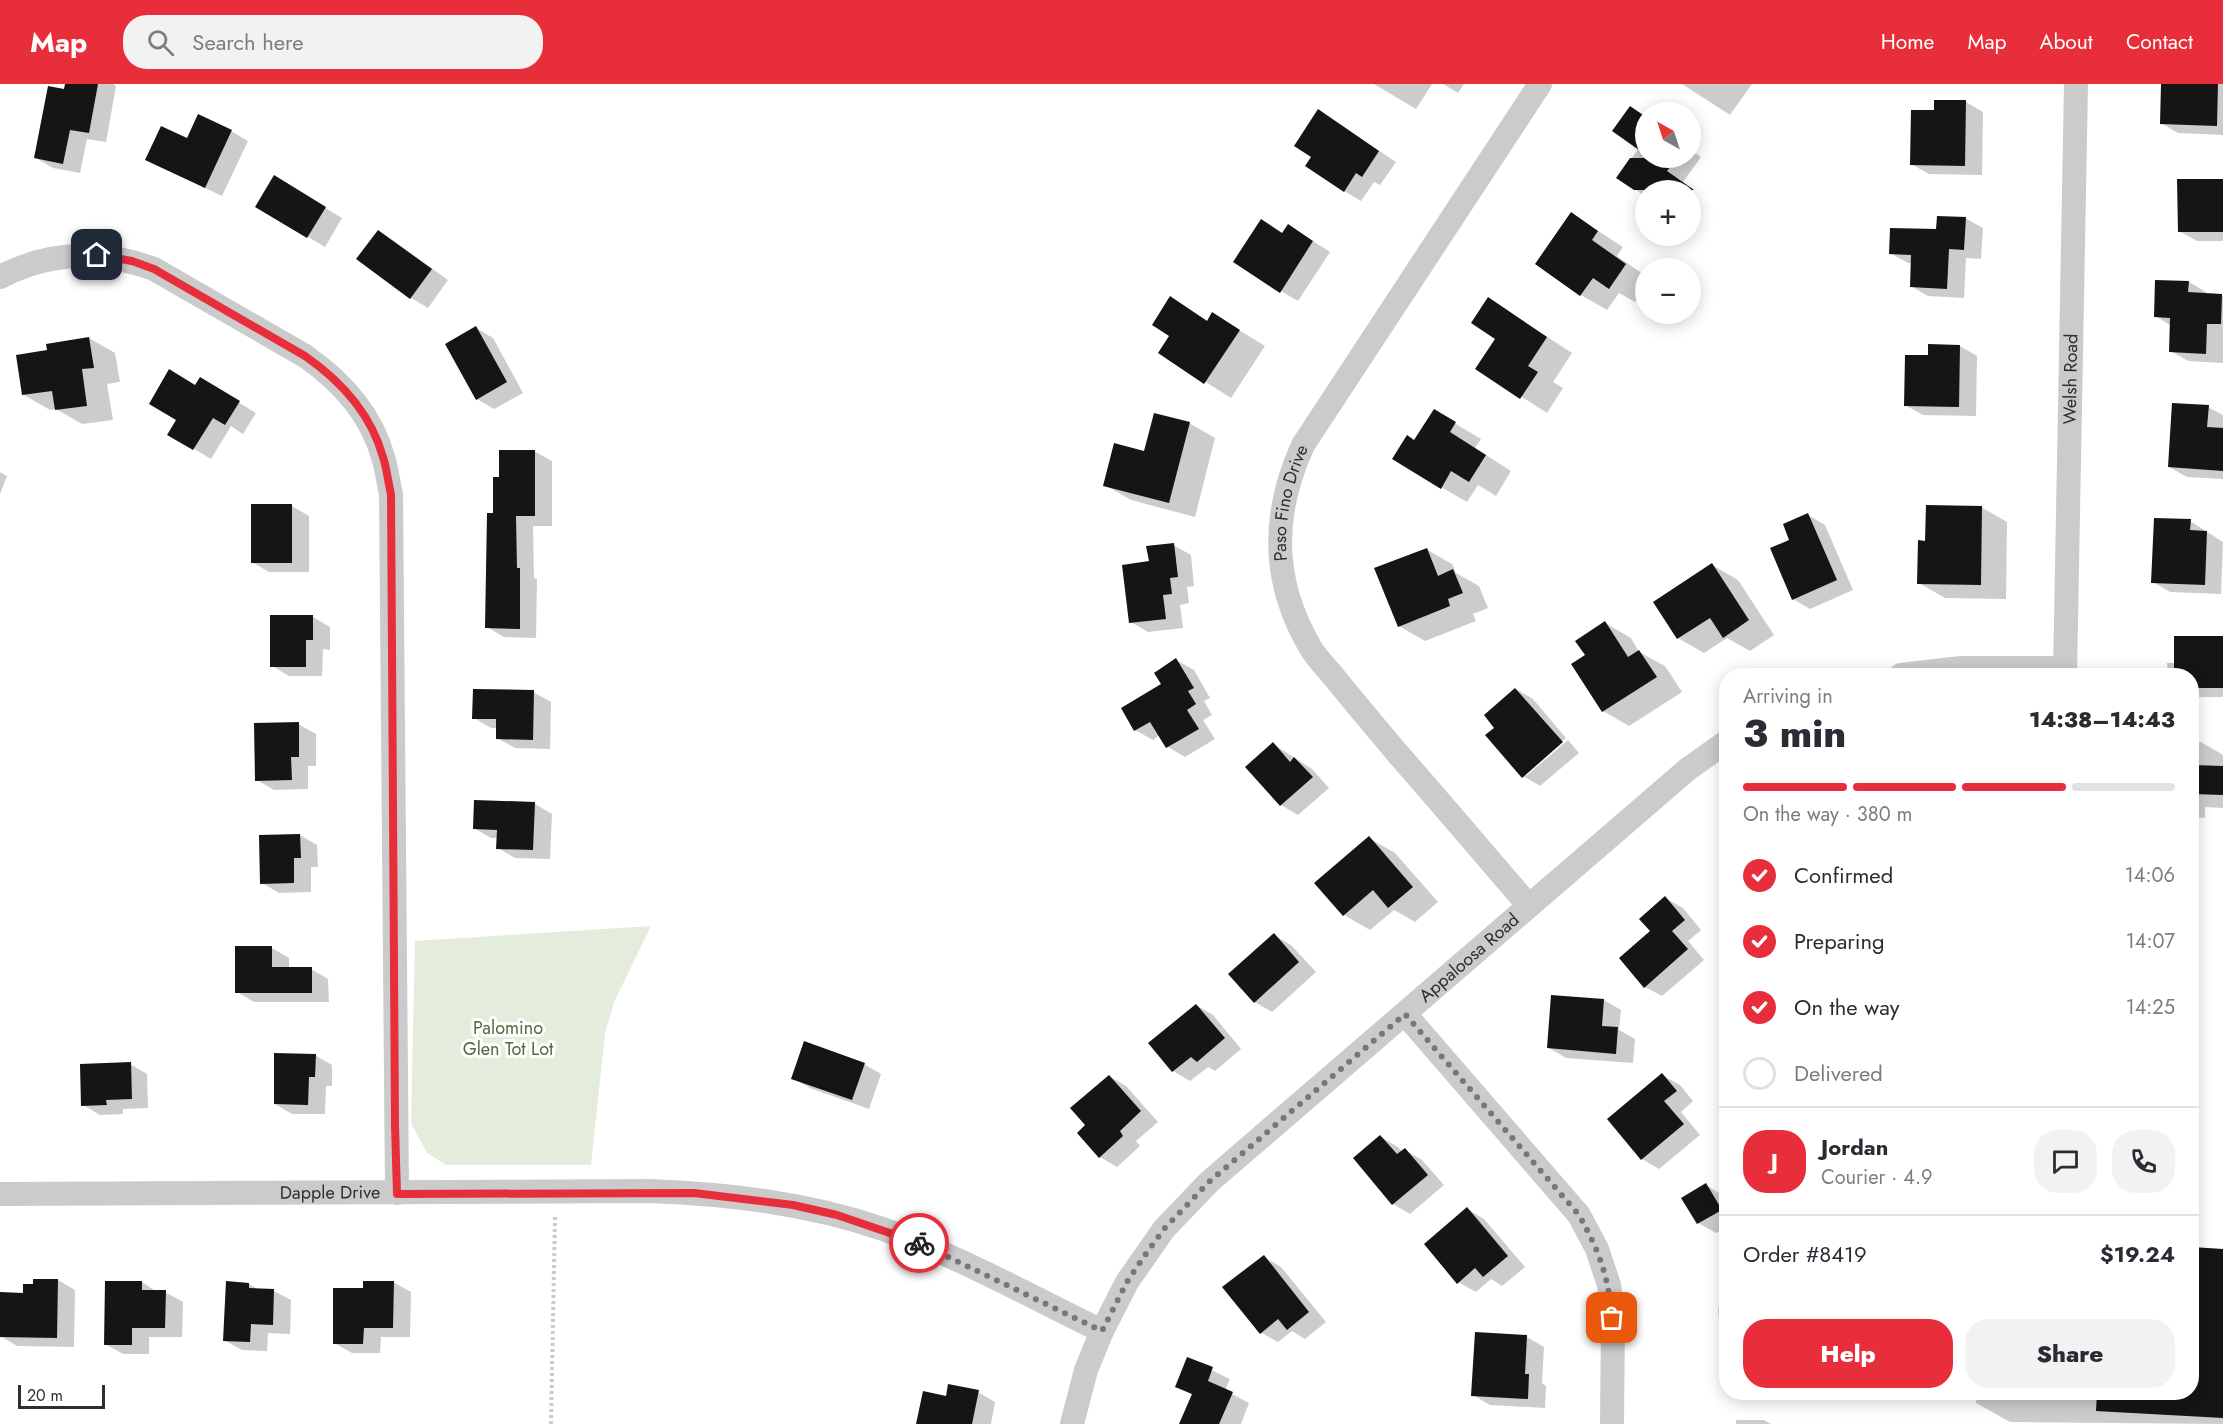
<!DOCTYPE html>
<html lang="en">
<head>
<meta charset="utf-8">
<style>
	:root { --surface:#fff; --page:#f2f2f3; --text:#2b2b33; --muted:#7c7c81; --line:#e1e1e2; --accent:#e72e3a }
	body { margin:0; font-family:Jost,sans-serif; background:var(--page); color:var(--text); height:100vh; display:flex; flex-direction:column; font-size:22px; white-space:nowrap }
	* { box-sizing:border-box; margin:0 }
	p { font-size:20px; color:var(--muted) }
	.icon { flex:none; width:33px; height:33px; fill:none; stroke:currentColor; stroke-width:2; stroke-linecap:round; stroke-linejoin:round }
	.map { position:relative; flex:1; overflow:hidden }
	.panel { position:absolute; left:1719px; top:584px; width:480px; height:732px; display:flex; flex-direction:column; background:var(--surface); border-radius:24px; box-shadow:0 3px 15px #0003 }
	.panel>* { flex:none }
	.needle { width:39px; rotate:321deg }
	.tools { position:absolute; left:1635px; top:18px; display:grid; gap:12px }
	.tools a { display:grid; place-items:center; width:66px; height:66px; border-radius:50%; background:var(--surface); box-shadow:0 3px 15px #0003; font-size:30px }
	.scale { position:absolute; left:18px; bottom:15px; width:87px; box-sizing:border-box; padding-left:6px; border:3px solid #2e2e2e; border-top:0; font-size:16px; line-height:21px; white-space:nowrap; color:#2e2e2e; -webkit-text-stroke:4px #fff; paint-order:stroke }
	.pin { position:absolute; display:grid; place-items:center; width:51px; height:51px; color:#fff; margin:-26px; border-radius:12px; box-shadow:0 3px 9px #0006 }
	.courier { position:absolute; display:grid; place-items:center; width:60px; height:60px; margin:-30px; border:4px solid #e72e3a; border-radius:50%; background:#fff; color:#222; box-shadow:0 2px 8px #0007 }
	.head em { font-style:normal; font-weight:800 }
	.head div { display:flex; flex-direction:column-reverse }
	.head { display:flex; align-items:center; justify-content:space-between; height:102px; padding:0 24px }
	h1 { font-size:39px; font-weight:800; line-height:45px }
	.bar { display:grid; grid-template-columns:repeat(4,1fr); gap:9px 6px; align-content:center; height:72px; padding:0 24px }
	.bar i { height:8px; border-radius:4px; background:var(--line) }
	.bar .active { background:var(--accent) }
	.bar p { grid-column:span 4 }
	.line { display:flex; align-items:center; gap:15px; padding:0 24px; border-top:2px solid var(--line) }
	.line div { flex:1 }
	.round { display:grid; place-items:center; flex:none; width:63px; height:63px; border-radius:24px; background:var(--page) }
	ol { padding:0 24px; list-style:none }
	li { display:flex; align-items:center; gap:18px; height:66px }
	li p { margin-inline-start:auto }
	li .icon { padding:6px; border-radius:50%; background:var(--accent); color:#fff; stroke-width:4 }
	li:last-child { color:var(--muted) }
	li i { width:33px; height:33px; border:3px solid var(--line); border-radius:50% }
	.action { display:flex; gap:12px; margin-top:auto; padding:12px 24px }
	.action a { flex:1; height:69px; border-radius:24px; background:var(--accent); color:#fff; font-size:24px; font-weight:800; line-height:69px; text-align:center }
	.action a+a { background:var(--page); color:var(--text) }
	header { display:flex; align-items:center; gap:36px; box-sizing:border-box; height:84px; padding:0 30px; background:var(--accent); color:#fff }
	header strong { font-size:28px }
	nav { display:flex; gap:33px; margin-inline-start:auto; font-size:21px }
	.search { width:420px; height:54px; background:var(--page); display:flex; align-items:center; gap:15px; box-sizing:border-box; padding:0 21px; border-radius:24px; color:var(--muted); font-size:22px }
	.map>svg:first-child { display:block }
</style>
</head>
<body>
<header>
<strong>Map</strong>
<div class="search"><svg class="icon" aria-label="search" viewBox="0 0 24 24"><circle cx="10" cy="10" r="6"/><path d="M15 15l6 6"/></svg>Search here</div>
<nav><a>Home</a><a>Map</a><a>About</a><a>Contact</a></nav>
</header>
<div class="map">
<svg width="2223" height="1340" viewBox="0 0 2223 1340">
	<rect width="100%" height="100%" fill="#fff"/>
	<path fill="#e4ecdc" d="M651,842l-36,74 -10,33 -14,132h-145l-19,-12 -16,-30 4,-182z"/>
	<g fill="#0003">
		<path d="M66,0h47l3,2 -10,56 -19,-3 -7,34 -27,-5 -17,-10z"/>
		<path d="M1374,0h58l-16,25z"/>
		<path d="M1443,0h21l-6,9z"/>
		<path d="M1682,0h70l-22,31z"/>
		<path d="M2163,0h60v51l-45,-2 -17,-10z"/>
		<path d="M1936,17l30,1 17,10 -1,63 -53,-1 -18,-10 25,-52z"/>
		<path d="M1646,33v41h44v-9l11,8 -18,25 10,7 -3,3 -44,-2v7l-28,-20 21,-29z"/>
		<path d="M1335,37l61,41 -16,23 -6,-3 -13,19 -17,-10z"/>
		<path d="M231,47l17,10 -26,55 -75,-36 41,-20z"/>
		<path d="M2223,96v61h-26l-18,-10z"/>
		<path d="M291,103l51,31 -17,29 -68,-41z"/>
		<path d="M1572,130l51,33 -6,9 29,20v12l-11,14 -16,-9 -12,17 -26,-15 -44,-31z"/>
		<path d="M1965,134l18,10 -2,31 -15,-1 -2,40 -36,-2 -17,-10 1,-23h-4l-18,-10z"/>
		<path d="M378,148l17,10 53,38 -20,28 -17,-10 -53,-39z"/>
		<path d="M1283,150l22,2 25,16 -32,49 -17,-10z"/>
		<path d="M2189,198l17,10v3l17,1v67l-35,-2 -17,-10v-25l-15,-10z"/>
		<path d="M1171,214l37,23 5,-7 52,32 -34,52 -71,-45 11,-18z"/>
		<path d="M1489,215l83,54 -19,29 10,6 -16,25 -70,-45 20,-29z"/>
		<path d="M476,244l17,10 30,55 -29,16 -17,-10z"/>
		<path d="M89,254l26,15 5,29 -13,2 6,36 -31,4 -26,-15 -6,1 -26,-15 25,-44z"/>
		<path d="M1930,261l30,1 17,10 -1,60 -53,-1 -18,-10 25,-48z"/>
		<path d="M200,295l56,34 -13,21 -12,-8 -20,33 -42,-25z"/>
		<path d="M2208,323l15,8v64l-36,-2 -18,-10z"/>
		<path d="M1434,327l47,28 -6,9 36,23 -15,25 -18,-11 -11,17 -26,-15 -26,-45z"/>
		<path d="M1189,339l26,15 -20,79 -64,-17 -26,-15z"/>
		<path d="M534,367l18,10v65h-19l1,52 3,1 -1,59 -32,-1 -17,-10 8,-112 6,-36z"/>
		<path d="M0,388l7,4 -7,18z"/>
		<path d="M292,422l17,10v56h-40l-17,-10z"/>
		<path d="M1981,423l26,15 -1,77 -61,-1 -26,-15 7,-41z"/>
		<path d="M1808,431l17,10 28,65 -43,19 -17,-10 -2,-59z"/>
		<path d="M2190,437l33,21 -2,52 -51,-2 -17,-10z"/>
		<path d="M1173,461l18,10 3,31 -7,1 2,16 -9,2 3,23 -35,4 -17,-10 19,-59z"/>
		<path d="M1426,465l26,15 4,9 23,13 9,22 -15,6 3,7 -51,20 -26,-15z"/>
		<path d="M1712,481l26,15 36,55 -24,16 -23,-13 -23,15 -26,-15z"/>
		<path d="M313,533l17,10v23l-7,-1 -1,27h-33l-17,-10z"/>
		<path d="M1605,539l26,15 8,14 26,14 17,26 -53,34 -26,-15 -16,-55z"/>
		<path d="M2223,553v60h-31v-22h-24l-1,-12h9z"/>
		<path d="M1176,576l18,10 16,28 -6,3 8,14 -9,5 12,19 -30,18 -17,-10 -8,-12 -7,5 -18,-10z"/>
		<path d="M1516,605l17,10 33,39 -40,34v4l42,-36 11,13 -39,33 -17,-10 -26,-48z"/>
		<path d="M533,608l18,10 -1,47 -35,-1 -18,-10 1,-10h-7l-17,-10z"/>
		<path d="M298,640l18,10v32h-8v23l-34,1 -17,-10z"/>
		<path d="M2192,658h9l22,13v53l-18,-1v11l-13,-1z"/>
		<path d="M1273,660l39,25 17,19 -31,27 -17,-10 -33,-38z"/>
		<path d="M535,720l17,10 -2,45 -35,-1 -17,-10v-10h-7l-17,-10z"/>
		<path d="M300,751l17,10 1,22h-7v25l-32,1 -17,-10z"/>
		<path d="M1369,754l26,15 43,49 -23,20 -21,-12 -24,20 -26,-15 -28,-32z"/>
		<path d="M1665,814l18,10 18,22 -13,11 16,19 -42,36 -17,-9 7,-56z"/>
		<path d="M1274,851l17,10 25,27 -44,40 -17,-10z"/>
		<path d="M272,864l17,10v11h22l17,10 1,23h-75l-17,-10z"/>
		<path d="M1604,916l17,10 -2,20 16,9 -2,24 -67,-5 -17,-10z"/>
		<path d="M1196,921l17,10 28,34 -26,22 -7,-4 -18,14 -17,-10z"/>
		<path d="M315,971l17,10v21h-6l-1,28h-33l-17,-10z"/>
		<path d="M130,980l17,10 1,34 -25,1v5l-23,1 -17,-10z"/>
		<path d="M864,980l17,10 -12,35 -59,-21 -17,-10z"/>
		<path d="M1662,991l18,10 13,16 -12,11 19,23 -41,34 -17,-10z"/>
		<path d="M1109,992l17,10 32,36 -22,19 4,5 -23,21 -17,-10 -13,-32z"/>
		<path d="M1381,1053l17,10 4,5 3,-2 17,10 22,25 -34,29 -17,-10z"/>
		<path d="M1706,1101l13,8 7,-5v53l-6,-10 -4,2 -18,-10 -15,-25z"/>
		<path d="M1467,1125l17,10 41,48 -23,19 -11,-7 -15,13 -18,-10z"/>
		<path d="M2192,1165l31,2v173l-213,-2 -34,-19 1,-11h215z"/>
		<path d="M1264,1173l17,10 45,55 -21,17 -13,-8 -14,11 -18,-10z"/>
		<path d="M58,1196l17,10 -1,57 -57,-1 -17,-10 25,-41z"/>
		<path d="M142,1198l15,10h8l18,10 -1,35h-33v17h-26l-18,-10z"/>
		<path d="M393,1198l18,10 -1,45h-29l-1,16h-28l-18,-10 30,-53z"/>
		<path d="M249,1200l10,6 15,1 17,9 -1,34 -22,-1 -1,18 -25,-1 -18,-10z"/>
		<path d="M1726,1223v27l-6,-4 -2,-22z"/>
		<path d="M1527,1253l17,10 -2,36 4,3 -1,22 -55,-3 -17,-10z"/>
		<path d="M1188,1275l42,20 -5,11 24,13 -8,21h-60l12,-29 -16,-9z"/>
		<path d="M978,1308l17,10 -4,22h-74z"/>
		<path d="M1736,1336h28l7,4h-35z"/>
	</g>
	<g fill="#151515">
		<path d="M65,0h33l-9,49 -19,-3 -7,34 -29,-6 14,-72 16,3z"/>
		<path d="M2161,0h57l-1,42 -57,-2z"/>
		<path d="M1934,16h32l-1,66 -55,-1 1,-55h23z"/>
		<path d="M1630,22l16,11v38l-34,-24z"/>
		<path d="M1318,25l61,42 -17,26 -6,-4 -12,19 -39,-26 6,-9 -17,-11z"/>
		<path d="M198,30l34,16 -27,58 -60,-28 16,-34 26,12z"/>
		<path d="M1630,74h47l-10,13 27,19h-60l-18,-12z"/>
		<path d="M274,91l52,32 -19,31 -52,-31z"/>
		<path d="M2177,95h46v53h-45z"/>
		<path d="M1571,128l27,19 -6,9 34,24 -17,25 -16,-11 -13,18 -45,-32z"/>
		<path d="M1937,132l29,1 -2,33 -15,-1 -2,40 -37,-2 1,-32 -22,-1 1,-26 46,1z"/>
		<path d="M1261,135l21,14 6,-9 25,17 -33,52 -47,-31z"/>
		<path d="M378,146l54,39 -22,30 -54,-40z"/>
		<path d="M2155,196l34,1 -1,11 34,2 -1,30h-14l-1,30 -37,-2 1,-34 -16,-1z"/>
		<path d="M1170,212l37,25 5,-9 28,18 -36,54 -46,-31 11,-17 -17,-11z"/>
		<path d="M1488,213l59,40 -19,29 10,6 -18,27 -45,-30 20,-30 -24,-16z"/>
		<path d="M476,242l31,56 -31,18 -31,-56z"/>
		<path d="M89,253l5,31 -12,1 5,37 -32,4 -3,-19 -30,4 -6,-40 31,-5 -1,-6z"/>
		<path d="M1928,260l32,1 -1,62 -55,-1 1,-51h23z"/>
		<path d="M169,285l26,16 5,-8 40,24 -15,24 -12,-7 -20,32 -26,-15 9,-15 -27,-16z"/>
		<path d="M2172,319l37,2 -2,22 16,1v43l-55,-4z"/>
		<path d="M1434,325l22,13 -6,10 36,23 -17,27 -18,-11 -10,18 -49,-30 15,-24 7,5z"/>
		<path d="M1154,329l36,9 -21,81 -66,-17 11,-43 30,8z"/>
		<path d="M499,366h36v66h-19l1,52h3v61l-35,-1 2,-115h6v-36h6z"/>
		<rect x="251" y="420" width="41" height="59"/>
		<path d="M1926,421l56,1 -1,79 -64,-1 1,-44 7,1z"/>
		<path d="M1808,429l29,67 -45,20 -22,-52 19,-8 -6,-16z"/>
		<path d="M2154,434l37,1 -1,11 17,1 -2,54 -54,-2z"/>
		<path d="M1174,459l4,34 -8,1 2,16 -9,1 3,24 -37,4 -7,-58 27,-4 -3,-15z"/>
		<path d="M1427,464l11,28 15,-7 10,24 -15,6 2,7 -52,21 -24,-59z"/>
		<path d="M1712,479l37,57 -26,18 -13,-20 -33,21 -24,-37z"/>
		<path d="M270,531h43v25h-7v27h-36z"/>
		<path d="M1605,537l23,36 11,-7 18,27 -55,35 -31,-48 14,-9 -10,-14z"/>
		<path d="M2174,552h49v52h-31v-13h-18z"/>
		<path d="M1176,574l18,30 -6,3 8,13 -9,6 12,19 -33,19 -16,-26 -16,9 -13,-23 40,-24 -7,-11z"/>
		<path d="M1515,604l48,54 -41,36 -37,-43 9,-7 -10,-13z"/>
		<path d="M473,605l61,1 -1,50 -37,-1v-20h-24z"/>
		<path d="M299,638v35h-8l1,23 -37,1 -1,-58z"/>
		<path d="M1273,658l17,20 4,-5 19,20 -33,29 -35,-39z"/>
		<path d="M2192,681l31,1v29l-31,-1z"/>
		<path d="M474,716l61,2 -2,48 -37,-1 1,-19 -24,-1z"/>
		<path d="M300,750l1,24h-7v25l-34,1 -1,-49z"/>
		<path d="M1369,752l44,51 -25,21 -15,-18 -30,26 -29,-33z"/>
		<path d="M1665,812l20,24 -13,11 16,18 -44,39 -25,-30 31,-27 -11,-12z"/>
		<path d="M1274,849l25,29 -45,41 -26,-29z"/>
		<path d="M235,862h37v21h40v26h-77z"/>
		<path d="M1551,911l53,4 -2,27 16,1 -2,27 -69,-6z"/>
		<path d="M1196,920l29,34 -28,24 -6,-5 -19,15 -24,-29z"/>
		<path d="M804,957l61,22 -13,37 -61,-21z"/>
		<path d="M274,969l42,1 -1,23h-6l-1,28 -34,-1z"/>
		<path d="M131,978l1,37 -26,1 1,5 -26,1 -1,-42z"/>
		<path d="M1662,989l15,18 -13,10 20,23 -43,36 -34,-41z"/>
		<path d="M1109,991l32,36 -21,20 3,5 -24,22 -22,-25 8,-8 -15,-17z"/>
		<path d="M1380,1051l17,19 8,-6 23,27 -36,30 -39,-47z"/>
		<path d="M1706,1099l16,27 -25,14 -16,-26z"/>
		<path d="M1467,1123l41,49 -25,21 -8,-9 -18,16 -33,-40z"/>
		<path d="M2192,1163l31,2v169l-127,-7 1,-19h95z"/>
		<path d="M1264,1171l45,57 -22,18 -9,-11 -18,15 -38,-47z"/>
		<path d="M33,1195h25l-1,59 -57,-1v-45l23,1v-9h10z"/>
		<path d="M105,1197h37v9h24l-1,38h-33v17h-28z"/>
		<path d="M226,1197l23,2v5l25,1 -1,36 -22,-1 -1,18 -27,-1z"/>
		<path d="M363,1197h31l-1,47h-29l-1,16h-30v-56h30z"/>
		<path d="M1475,1248l52,3 -2,39h4l-1,25 -57,-3z"/>
		<path d="M1187,1273l26,10 -5,14 25,11 -14,32h-40l13,-30 -17,-7z"/>
		<path d="M948,1300l31,6 -7,34h-56l7,-33 23,5z"/>
	</g>
	<g fill="none" stroke-linecap="round" stroke-linejoin="round">
		<path stroke="#cbcbcb" stroke-width="4" stroke-dasharray="3 3" stroke-linecap="butt" d="M551,1340l4,-207"/>
		<g stroke="#cbcbcb" stroke-width="24">
			<path d="M0,193c50,-26 102,-27 154,-8l151,87c36,25 66,58 78,101 4,12 5,25 8,37l6,699"/>
			<path d="M1901,591l60,-7h104"/>
			<path id="s1" d="M2065,591l11,-591"/>
			<path id="s2" d="M1529,822c-44,-51 -87,-102 -131,-152 -21,-25 -43,-51 -64,-77 -8,-10 -19,-20 -25,-32 -38,-66 -37,-132 -6,-200l237,-361"/>
			<path d="M1405,930l174,201 18,34 12,36 4,34 -1,105"/>
			<path id="s3" d="M0,1110l649,-3c79,3 158,12 234,38 75,27 147,67 219,102"/>
			<path id="s4" d="M1072,1340l14,-54 16,-39 25,-49 37,-53 45,-47 479,-413 38,-27"/>
		</g>
	</g>
	<g fill="none" stroke-linecap="round" stroke-linejoin="round">
		<path stroke="#777" stroke-width="6" stroke-dasharray="0 10.8" d="M919,1159l183,88 25,-49 18,-27 19,-26 45,-47 196,-168 174,201c21,38 29,60 33,103"/>
		<path stroke="#e72e3a" stroke-width="8" d="M97,171l35,6 22,8 151,87c36,25 66,58 78,101 4,12 5,25 8,37l4,631 2,69 297,-1 99,12 44,10 82,28"/>
	</g>
	<g text-anchor="middle" stroke-width="6" stroke-linejoin="round" paint-order="stroke">
		<g font-size="18" fill="#2e2e2e" stroke="#fff">
			<text dy="6" stroke="none"><textPath href="#s1" startOffset="296">Welsh Road</textPath></text>
			<text dy="6" stroke="none"><textPath href="#s2" startOffset="490">Paso Fino Drive</textPath></text>
			<text dy="6" stroke="none"><textPath href="#s4" startOffset="626">Appaloosa Road</textPath></text>
			<text dy="6" stroke="none"><textPath href="#s3" startOffset="330">Dapple Drive</textPath></text>
		</g>
		<g font-size="18" fill="#516b3b" stroke="#fff">
			<text x="508" y="950">Palomino<tspan x="508" dy="21">Glen Tot Lot</tspan></text>
		</g>
	</g>
</svg>
<div class="tools">
<a><svg class="needle" viewBox="-14 -14 28 28"><path d="M0-13l5 13h-10z" fill="#e53935"/><path d="M0 13l5-13h-10z" fill="#7c7c81"/></svg></a>
<a>+</a>
<a>−</a>
</div>
<div class="scale">20 m</div>
<div class="pin" style="left:1612px;top:1234px;background:#ea580c"><svg class="icon" aria-label="bag" viewBox="0 0 24 24"><path d="M5 8h14l-1 12H6zM9 8a3 3 0 0 1 6 0"/></svg></div>
<div class="pin" style="left:97px;top:171px;background:#1f2937"><svg class="icon" aria-label="home" viewBox="0 0 24 24"><path d="M3 11l9-7 9 7M6 9v11h12V9"/></svg></div>
<div class="courier" style="left:919px;top:1159px"><svg class="icon" aria-label="bike" viewBox="0 0 24 24"><circle cx="6" cy="16" r="4"/><circle cx="18" cy="16" r="4"/><path d="M6 16l4-8h5l3 8M10 8l3 8H6M13 5h3"/></svg></div>
<section class="panel">
<div class="head"><div><h1>3 min</h1><p>Arriving in</p></div><em>14:38–14:43</em></div>
<div class="bar"><i class="active"></i><i class="active"></i><i class="active"></i><i></i><p>On the way · 380 m</p></div>
<ol>
<li><svg class="icon" aria-label="check" viewBox="0 0 24 24"><path d="M5 12l5 5 9-10"/></svg>Confirmed<p>14:06</p></li>
<li><svg class="icon" aria-label="check" viewBox="0 0 24 24"><path d="M5 12l5 5 9-10"/></svg>Preparing<p>14:07</p></li>
<li><svg class="icon" aria-label="check" viewBox="0 0 24 24"><path d="M5 12l5 5 9-10"/></svg>On the way<p>14:25</p></li>
<li><i></i>Delivered</li>
</ol>
<div class="line" style="height:108px"><b class="round" style="background:var(--accent);color:#fff">J</b><div><b>Jordan</b><p>Courier · 4.9</p></div><a class="round"><svg class="icon" aria-label="chat" viewBox="0 0 24 24"><path d="M4 5h16v11H9l-5 4z"/></svg></a><a class="round"><svg class="icon" aria-label="phone" viewBox="0 0 24 24"><path d="M5 4h4l2 5-3 2q2 4 5 5l2-3 5 2v4C11 20 4 13 5 4z"/></svg></a></div>
<div class="line" style="height:78px"><div>Order #8419</div><b>$19.24</b></div>
<div class="action"><a>Help</a><a>Share</a></div>
</section>
</div>
</body>
</html>
